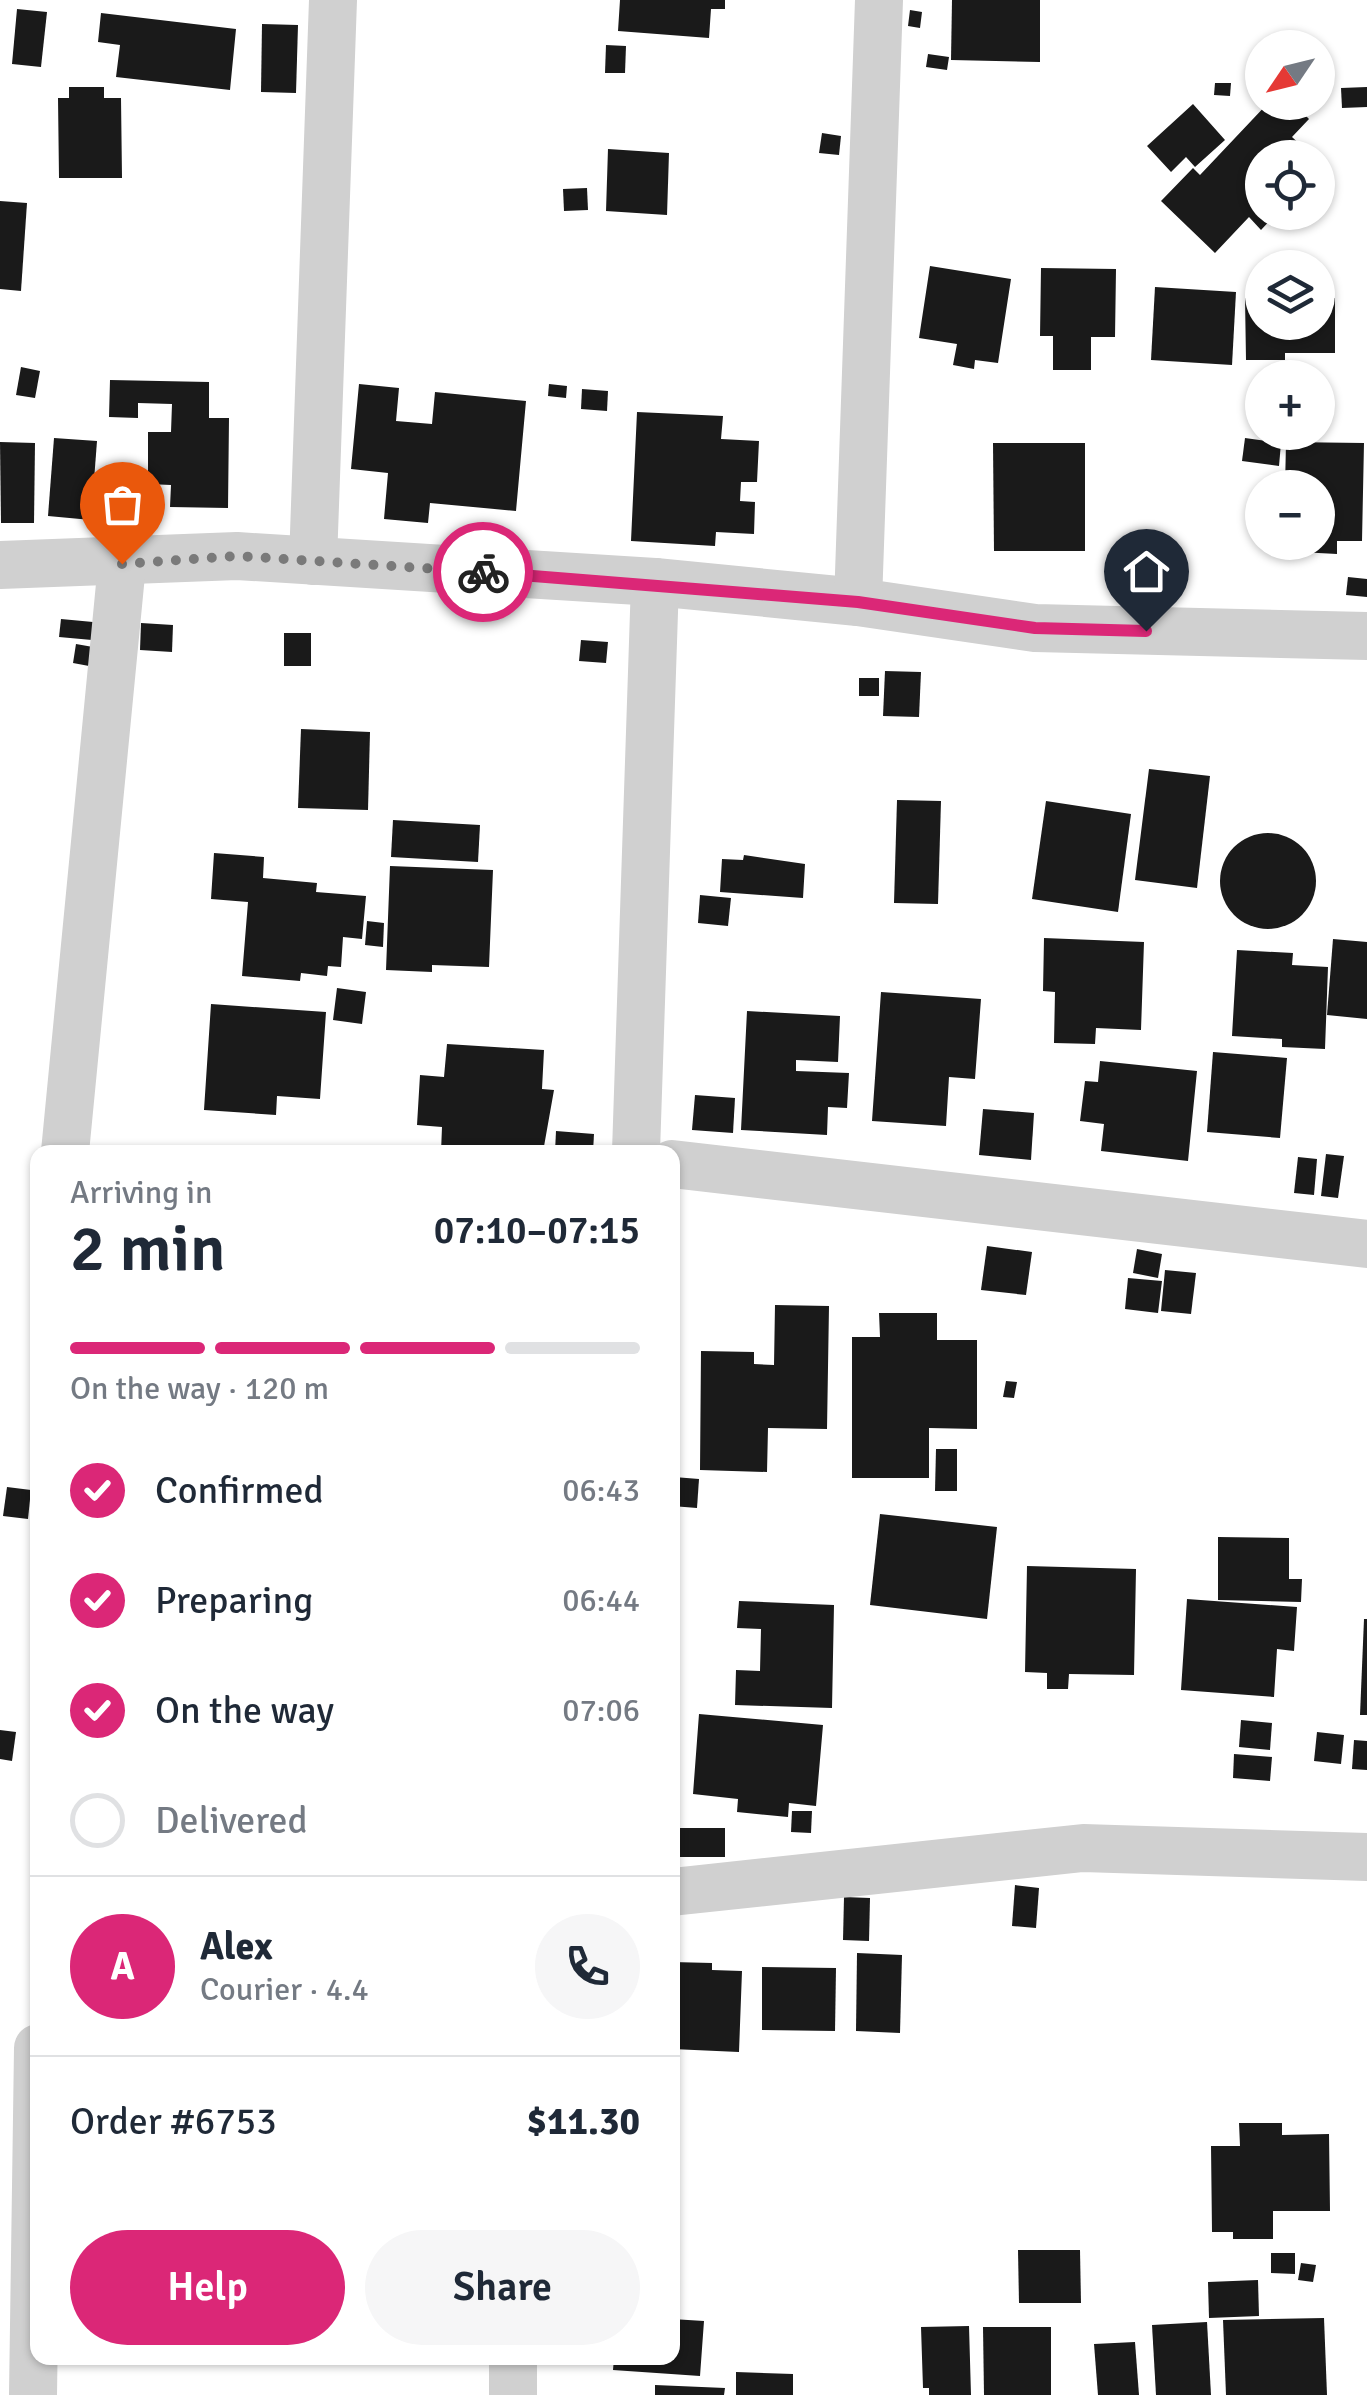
<!DOCTYPE html>
<html lang="en">
<head>
<meta charset="utf-8">
<style>
	:root { --surface:#fff; --page:#f6f6f7; --text:#1f2937; --muted:#747a83; --line:#e0e1e3; --accent:#db2777 }
	body { margin:0; font-family:Signika,sans-serif; background:var(--page); color:var(--text); height:100vh; display:flex; flex-direction:column; font-size:38px; white-space:nowrap }
	* { box-sizing:border-box; margin:0 }
	p { font-size:32px; color:var(--muted) }
	.icon { flex:none; width:55px; height:55px; fill:none; stroke:currentColor; stroke-width:2; stroke-linecap:round; stroke-linejoin:round }
	.map { position:relative; flex:1; overflow:hidden }
	.side { position:absolute; left:30px; top:1145px; width:650px; height:1220px; display:flex; flex-direction:column; background:var(--surface); border-radius:20px; box-shadow:0 2px 8px #0004 }
	.side>* { flex:none }
	.needle { width:65px; rotate:235deg }
	.fabs { position:absolute; left:1245px; top:30px; display:grid; gap:20px }
	.fabs a { display:grid; place-items:center; width:90px; height:90px; border-radius:50%; background:var(--surface); box-shadow:0 2px 8px #0004; font-size:50px }
	.pin { position:absolute; display:grid; place-items:center; width:85px; height:85px; color:#fff; margin:-102px -42px; border-radius:50% 50% 50% 0; rotate:-45deg; box-shadow:0 0 10px #0007 }
	.pin .icon { rotate:45deg }
	.courier { position:absolute; display:grid; place-items:center; width:100px; height:100px; margin:-50px; border:8px solid #db2777; border-radius:50%; background:#fff; color:#222; box-shadow:0 2px 12px #0007 }
	.summary em { font-style:normal; font-weight:600 }
	.summary div { display:flex; flex-direction:column-reverse }
	.summary { display:flex; align-items:center; justify-content:space-between; height:170px; padding:0 40px }
	h1 { font-size:65px; font-weight:600; line-height:75px }
	.bar { display:grid; grid-template-columns:repeat(4,1fr); gap:15px 10px; align-content:center; height:120px; padding:0 40px }
	.bar i { height:12px; border-radius:8px; background:var(--line) }
	.bar .active { background:var(--accent) }
	.bar p { grid-column:span 4 }
	.line { display:flex; align-items:center; gap:25px; padding:0 40px; border-top:2px solid var(--line) }
	.line div { flex:1 }
	.round { display:grid; place-items:center; flex:none; width:105px; height:105px; border-radius:52px; background:var(--page) }
	ol { padding:0 40px; list-style:none }
	li { display:flex; align-items:center; gap:30px; height:110px }
	li p { margin-inline-start:auto }
	li .icon { padding:10px; border-radius:50%; background:var(--accent); color:#fff; stroke-width:4 }
	li:last-child { color:var(--muted) }
	li i { width:55px; height:55px; border:5px solid var(--line); border-radius:50% }
	.button { display:flex; gap:20px; margin-top:auto; padding:20px 40px }
	.button a { flex:1; height:115px; border-radius:60px; background:var(--accent); color:#fff; font-size:40px; font-weight:600; line-height:115px; text-align:center }
	.button a+a { background:var(--page); color:var(--text) }
	.map>svg:first-child { display:block }
</style>
</head>
<body>
<div class="map">
<svg width="1367" height="2395" viewBox="0 0 1367 2395">
	<rect width="100%" height="100%" fill="#fff"/>
	<g fill="#1a1a1a">
		<path d="M620,0h105v9h-14l-2,29 -91,-7z"/>
		<path d="M952,0h88v62l-89,-2z"/>
		<path d="M17,9l30,3 -6,55 -29,-3z"/>
		<path d="M910,10l12,2 -2,16 -12,-2z"/>
		<path d="M101,13l135,16 -6,61 -114,-13 4,-32 -22,-3z"/>
		<path d="M262,24l36,1 -2,68 -35,-1z"/>
		<path d="M606,45l20,1 -1,27h-20z"/>
		<path d="M928,54l21,3 -2,13 -21,-3z"/>
		<path d="M1215,83h16l-1,13 -16,-1z"/>
		<path d="M69,87h35v11h17l1,80h-63l-1,-80h11z"/>
		<path d="M1367,87v20l-25,1 -1,-20z"/>
		<path d="M1269,102h23l17,17 -17,18 13,12 -7,9h-36v54h16l-17,18 -12,-13 -34,36 -54,-52 32,-33 7,7z"/>
		<path d="M1193,104l32,36 -30,27 -9,-10 -15,15 -24,-26z"/>
		<path d="M822,133l19,3 -2,19 -20,-2z"/>
		<path d="M608,149l61,4 -2,62 -61,-4z"/>
		<path d="M587,188l1,22 -24,1 -1,-22z"/>
		<path d="M0,201l27,2 -6,88 -21,-2z"/>
		<path d="M1281,212h30l-14,15z"/>
		<path d="M930,266l81,13 -13,84 -23,-3 -1,9 -21,-4 4,-21 -38,-6z"/>
		<path d="M1041,268l75,1 -1,68h-24v33h-38v-34h-13z"/>
		<path d="M1155,287l81,5 -4,73 -81,-5z"/>
		<path d="M1245,298h17v24h56v-24h17v55h-50v7h-39z"/>
		<path d="M21,367l19,4 -5,27 -19,-3z"/>
		<path d="M110,380l99,2v36h20l-1,90 -58,-1 1,-22 -23,-1v-52h23l1,-28 -34,-1v15l-29,-1z"/>
		<path d="M359,384l40,4 -3,33 36,3 3,-32 91,9 -10,110 -86,-8 -2,20 -44,-4 4,-46 -37,-4z"/>
		<path d="M549,384l18,2 -1,12 -18,-2z"/>
		<path d="M582,389l26,2 -1,20 -26,-2z"/>
		<path d="M637,412l86,4 -2,23 38,2 -2,41h-16l-1,19 15,1 -1,32 -38,-2 -1,14 -84,-5z"/>
		<path d="M54,438l43,3 -6,79 -43,-4z"/>
		<path d="M1245,438l36,5 -2,23 -37,-5z"/>
		<path d="M0,442l35,1 -1,80h-33z"/>
		<path d="M1286,442l78,1 -2,98h-25v13l-37,-2 1,-10h17v-54h-33z"/>
		<path d="M993,443h92v108h-91z"/>
		<path d="M1348,577l19,2v18l-21,-2z"/>
		<path d="M61,619l32,3 -1,18 -33,-3z"/>
		<path d="M141,623l32,2 -1,27 -32,-2z"/>
		<rect x="284" y="633" width="27" height="33"/>
		<path d="M581,640l27,2 -2,21 -27,-2z"/>
		<path d="M76,644l17,3 -4,19 -16,-3z"/>
		<path d="M885,671l36,1 -2,45 -36,-1z"/>
		<rect x="859" y="678" width="20" height="18"/>
		<path d="M301,729l69,3 -2,78 -70,-2z"/>
		<path d="M1149,769l61,7 -13,112 -62,-8z"/>
		<path d="M897,800l44,1 -3,103 -44,-1z"/>
		<path d="M1046,801l85,13 -13,98 -86,-13z"/>
		<path d="M393,820l87,5 -2,37 -87,-5z"/>
		<circle cx="1268" cy="881" r="48"/>
		<path d="M214,853l50,4 -1,21 54,5 -1,9 50,4 -4,43 -19,-2 -2,30 -13,-1 -1,10 -26,-3 -1,8 -58,-5 6,-74 -37,-3z"/>
		<path d="M744,855l61,9 -2,34 -83,-6 2,-33 21,1z"/>
		<path d="M390,866l103,4 -4,97 -57,-2v7l-46,-2z"/>
		<path d="M700,895l31,3 -3,28 -30,-3z"/>
		<path d="M367,921l17,2 -1,24 -18,-2z"/>
		<path d="M1044,938l100,4 -3,88 -45,-2 -1,16 -41,-1 1,-51 -12,-1z"/>
		<path d="M1333,939l34,3v77l-40,-4z"/>
		<path d="M1237,950l56,3 -1,12 36,2 -3,82 -43,-2v-8l-50,-3z"/>
		<path d="M337,988l29,4 -4,32 -29,-4z"/>
		<path d="M881,992l100,7 -6,80 -26,-2 -3,49 -74,-5z"/>
		<path d="M211,1004l115,8 -6,87 -43,-3 -1,19 -72,-5z"/>
		<path d="M747,1011l93,5 -2,46 -42,-2v11l53,2 -2,35 -19,-1 -1,28 -86,-5z"/>
		<path d="M447,1044l97,6 -2,39 12,1 -11,62h-102l1,-25 -25,-2 3,-50 24,2z"/>
		<path d="M1213,1052l74,6 -7,80 -73,-6z"/>
		<path d="M1100,1061l97,10 -9,90 -87,-10 3,-27 -24,-3 5,-40 13,1z"/>
		<path d="M695,1095l40,3 -2,35 -41,-3z"/>
		<path d="M983,1109l51,4 -3,47 -52,-5z"/>
		<path d="M556,1131l38,3 -1,18h-38z"/>
		<path d="M1326,1154l18,2 -6,42 -17,-2z"/>
		<path d="M1298,1157l19,2 -3,36 -20,-2z"/>
		<path d="M987,1246l45,6 -6,43 -45,-5z"/>
		<path d="M1137,1249l25,5 -4,24 -25,-5z"/>
		<path d="M1165,1270l31,3 -5,41 -30,-3z"/>
		<path d="M1128,1278l34,3 -4,32 -33,-4z"/>
		<path d="M775,1305l54,1 -2,123 -59,-1 -1,44 -67,-2 1,-119 53,1v12l20,1z"/>
		<path d="M879,1313h58v27h40v89l-48,-1v50h-77v-141h28z"/>
		<path d="M1006,1381l11,1 -3,16 -11,-1z"/>
		<path d="M936,1449h21v42h-22z"/>
		<path d="M674,1477l25,2 -2,29 -25,-2z"/>
		<path d="M7,1487l24,3 -3,29 -25,-3z"/>
		<path d="M880,1514l117,13 -10,92 -117,-14z"/>
		<path d="M1218,1537l71,1v41h13l-1,23 -83,-2z"/>
		<path d="M1027,1566l109,3 -2,106 -65,-1 -1,15h-21v-16l-22,-1z"/>
		<path d="M1187,1599l110,8 -3,44 -17,-2 -3,48 -93,-7z"/>
		<path d="M739,1601l95,4 -2,103 -97,-3 1,-35 24,1 1,-42 -24,-1z"/>
		<path d="M1364,1619h3v96h-7z"/>
		<path d="M699,1714l124,11 -7,81 -27,-3 -1,14 -51,-5 1,-13 -45,-5z"/>
		<path d="M1241,1720l31,3 -2,27 -31,-3z"/>
		<path d="M0,1730l16,2 -4,29 -12,-2z"/>
		<path d="M1317,1732l27,3 -3,29 -27,-3z"/>
		<path d="M1354,1740l13,1v29l-15,-1z"/>
		<path d="M1234,1754l38,3 -2,24 -37,-3z"/>
		<path d="M792,1811h20l-1,22 -20,-1z"/>
		<path d="M677,1828h48v29h-47z"/>
		<path d="M1015,1885l24,3 -3,40 -24,-2z"/>
		<path d="M844,1897l26,1 -1,43 -26,-1z"/>
		<path d="M857,1953l45,2 -2,78 -44,-2z"/>
		<path d="M672,1962l40,1v7l30,1 -3,81 -67,-3z"/>
		<path d="M762,1967l74,1 -1,63 -73,-1z"/>
		<path d="M1239,2123h43v12l47,-1 1,77h-57v28h-40v-7h-21l-1,-86h29z"/>
		<path d="M1018,2250h62l1,53h-62z"/>
		<path d="M1271,2253h24v21l-24,-1z"/>
		<path d="M1301,2263l15,2 -3,17 -15,-2z"/>
		<path d="M1258,2280l1,36 -50,2 -1,-36z"/>
		<path d="M1324,2318l3,77h-101l-3,-75z"/>
		<path d="M672,2319l32,2 -4,55 -87,-6 1,-12h58z"/>
		<path d="M1207,2322l4,73h-55l-4,-70z"/>
		<path d="M969,2326l2,69h-42v-7h-6l-2,-61z"/>
		<path d="M983,2327h68v68h-67z"/>
		<path d="M1135,2342l4,53h-41l-4,-51z"/>
		<path d="M736,2372l57,2v21h-57z"/>
		<path d="M655,2385l70,3 -1,7h-69z"/>
	</g>
	<g fill="none" stroke-linecap="round" stroke-linejoin="round">
		<g stroke="#d0d0d0" stroke-width="48">
			<path d="M313,561l20,-561"/>
			<path d="M0,565l237,-9 418,26 203,20 177,26 332,8"/>
			<path d="M858,602l21,-602"/>
			<path d="M65,1152l57,-588"/>
			<path d="M636,1152l19,-570"/>
			<path d="M672,1164l695,80"/>
			<path d="M672,1892l411,-44 284,9"/>
			<path d="M33,2395l5,-347"/>
			<path d="M513,2395v-37"/>
		</g>
	</g>
	<g fill="none" stroke-linecap="round" stroke-linejoin="round">
		<path stroke="#7a7a7a" stroke-width="10" stroke-dasharray="0 18" d="M122,564l116,-8 245,16"/>
		<path stroke="#db2777" stroke-width="12" d="M483,572l375,30 177,26 111,3"/>
	</g>
</svg>
<div class="fabs">
<a><svg class="needle" viewBox="-14 -14 28 28"><path d="M0-13l5 13h-10z" fill="#e53935"/><path d="M0 13l5-13h-10z" fill="#747a83"/></svg></a>
<a><svg class="icon" aria-label="locate" viewBox="0 0 24 24"><circle cx="12" cy="12" r="6"/><path d="M12 2v4M12 18v4M2 12h4M18 12h4"/></svg></a>
<a><svg class="icon" aria-label="layers" viewBox="0 0 24 24"><path d="M12 4l9 5-9 5-9-5zM3 14l9 5 9-5"/></svg></a>
<a>+</a>
<a>−</a>
</div>
<div class="pin" style="left:122px;top:564px;background:#ea580c"><svg class="icon" aria-label="bag" viewBox="0 0 24 24"><path d="M5 8h14l-1 12H6zM9 8a3 3 0 0 1 6 0"/></svg></div>
<div class="pin" style="left:1146px;top:631px;background:#1f2937"><svg class="icon" aria-label="home" viewBox="0 0 24 24"><path d="M3 11l9-7 9 7M6 9v11h12V9"/></svg></div>
<div class="courier" style="left:483px;top:572px"><svg class="icon" aria-label="bike" viewBox="0 0 24 24"><circle cx="6" cy="16" r="4"/><circle cx="18" cy="16" r="4"/><path d="M6 16l4-8h5l3 8M10 8l3 8H6M13 5h3"/></svg></div>
<section class="side">
<div class="summary"><div><h1>2 min</h1><p>Arriving in</p></div><em>07:10–07:15</em></div>
<div class="bar"><i class="active"></i><i class="active"></i><i class="active"></i><i></i><p>On the way · 120 m</p></div>
<ol>
<li><svg class="icon" aria-label="check" viewBox="0 0 24 24"><path d="M5 12l5 5 9-10"/></svg>Confirmed<p>06:43</p></li>
<li><svg class="icon" aria-label="check" viewBox="0 0 24 24"><path d="M5 12l5 5 9-10"/></svg>Preparing<p>06:44</p></li>
<li><svg class="icon" aria-label="check" viewBox="0 0 24 24"><path d="M5 12l5 5 9-10"/></svg>On the way<p>07:06</p></li>
<li><i></i>Delivered</li>
</ol>
<div class="line" style="height:180px"><b class="round" style="background:var(--accent);color:#fff">A</b><div><b>Alex</b><p>Courier · 4.4</p></div><a class="round"><svg class="icon" aria-label="phone" viewBox="0 0 24 24"><path d="M5 4h4l2 5-3 2q2 4 5 5l2-3 5 2v4C11 20 4 13 5 4z"/></svg></a></div>
<div class="line" style="height:130px"><div>Order #6753</div><b>$11.30</b></div>
<div class="button"><a>Help</a><a>Share</a></div>
</section>
</div>
</body>
</html>
